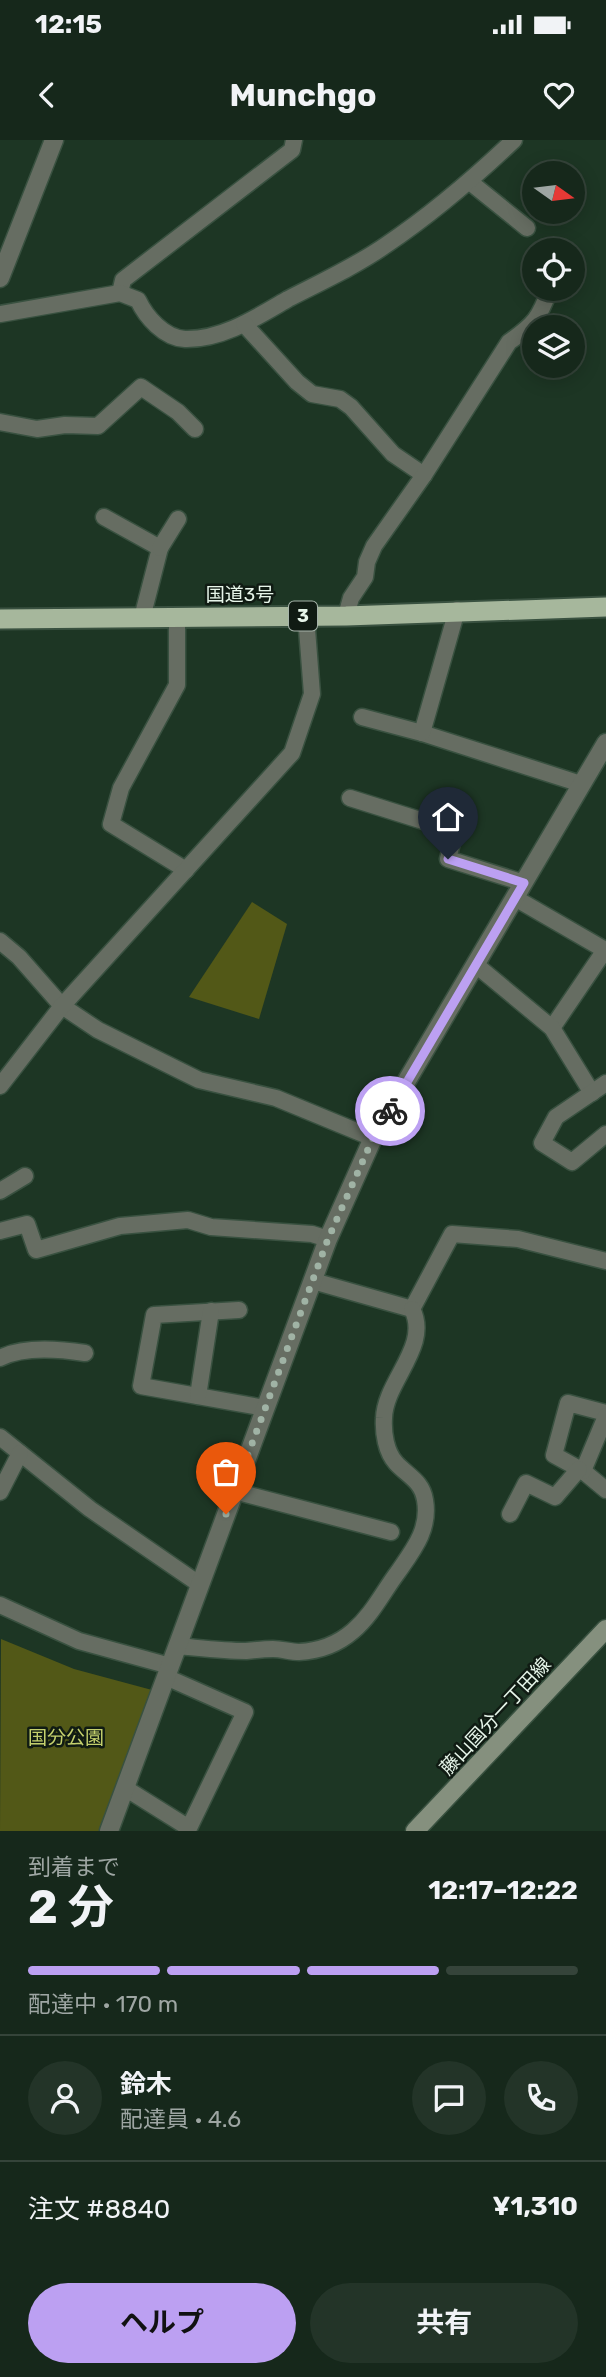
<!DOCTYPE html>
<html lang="ja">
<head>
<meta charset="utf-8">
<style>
	:root { --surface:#16281b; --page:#233428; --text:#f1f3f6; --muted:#9ea6a3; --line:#35443a; --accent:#bca0f2 }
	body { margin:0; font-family:Rubik,"Noto Sans JP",sans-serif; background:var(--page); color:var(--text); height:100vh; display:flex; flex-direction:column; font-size:26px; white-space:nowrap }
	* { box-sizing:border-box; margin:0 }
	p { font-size:23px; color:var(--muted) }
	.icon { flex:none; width:38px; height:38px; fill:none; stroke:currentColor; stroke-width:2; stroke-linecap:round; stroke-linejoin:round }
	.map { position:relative; height:1691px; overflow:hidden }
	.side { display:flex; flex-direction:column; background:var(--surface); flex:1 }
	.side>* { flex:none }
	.needle { width:46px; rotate:104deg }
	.tools { position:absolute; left:522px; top:21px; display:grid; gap:14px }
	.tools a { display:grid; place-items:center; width:63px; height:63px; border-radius:50%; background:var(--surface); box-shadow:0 4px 18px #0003,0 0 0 2px var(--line); font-size:35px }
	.pin { position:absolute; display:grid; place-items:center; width:60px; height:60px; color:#fff; margin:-72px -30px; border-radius:50% 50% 50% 0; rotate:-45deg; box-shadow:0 0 7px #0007 }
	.pin .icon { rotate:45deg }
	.courier { position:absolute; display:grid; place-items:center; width:70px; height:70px; margin:-35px; border:5px solid #bca0f2; border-radius:50%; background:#fff; color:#222; box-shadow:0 2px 9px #0007 }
	.overview em { font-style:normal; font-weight:700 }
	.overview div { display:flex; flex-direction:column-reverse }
	.overview { display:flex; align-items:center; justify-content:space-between; height:119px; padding:0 28px }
	h1 { font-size:46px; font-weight:700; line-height:52px }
	.bar { display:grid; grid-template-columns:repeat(4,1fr); gap:10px 7px; align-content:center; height:84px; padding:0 28px }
	.bar i { height:9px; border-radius:5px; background:var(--line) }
	.bar .on { background:var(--accent) }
	.bar p { grid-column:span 4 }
	.line { display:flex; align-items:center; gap:18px; padding:0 28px; border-top:2px solid var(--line) }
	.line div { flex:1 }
	.round { display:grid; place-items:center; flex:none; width:74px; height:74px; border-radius:37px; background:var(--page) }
	.action { display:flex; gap:14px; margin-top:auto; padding:14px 28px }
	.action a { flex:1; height:80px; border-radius:42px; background:var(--accent); color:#111; font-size:28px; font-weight:700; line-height:80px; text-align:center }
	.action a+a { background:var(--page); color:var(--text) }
	.status { display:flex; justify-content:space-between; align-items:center; height:49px; padding:0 35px; background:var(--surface); direction:ltr }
	.status svg { height:19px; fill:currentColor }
	header { display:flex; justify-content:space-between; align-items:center; height:91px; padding:0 28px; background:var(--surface); font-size:32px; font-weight:700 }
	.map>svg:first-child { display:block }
</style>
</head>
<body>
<div class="status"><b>12:15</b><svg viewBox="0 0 49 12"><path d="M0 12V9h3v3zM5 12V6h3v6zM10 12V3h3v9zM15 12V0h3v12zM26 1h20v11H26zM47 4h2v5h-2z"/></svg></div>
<header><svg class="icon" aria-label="back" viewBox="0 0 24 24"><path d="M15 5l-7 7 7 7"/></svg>Munchgo<svg class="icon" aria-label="heart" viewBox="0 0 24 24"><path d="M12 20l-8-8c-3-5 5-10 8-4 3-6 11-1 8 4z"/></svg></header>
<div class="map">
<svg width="606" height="1691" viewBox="0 0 606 1691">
	<rect width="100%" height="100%" fill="#1d3624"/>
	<g fill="#525817">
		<path d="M252,762l35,22 -28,95 -70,-22z"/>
		<path d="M1,1499l73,30 78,21 -51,141h-101z"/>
	</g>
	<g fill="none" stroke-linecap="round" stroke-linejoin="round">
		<defs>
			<g id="minor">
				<path d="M470,42l57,46"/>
				<path d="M120,153l3,-13 169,-130 2,-10"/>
				<path d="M0,174l120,-21 18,7c8,17 26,38 47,39 37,1 72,-22 103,-40 33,-17 68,-33 98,-54 46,-31 88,-67 128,-105"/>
				<path d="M244,184l53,58 15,12 28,5 11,8 42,47 31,21"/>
				<path d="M0,282l37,7 28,-4 33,1 43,-39 37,25 17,17"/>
				<path d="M104,377l56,31 -18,70"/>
				<path d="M160,408l18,-29"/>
				<path d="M346,476l5,-18 14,-21 2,-15 7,-16 50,-71 85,-133c26,-18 30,-24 41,-53"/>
				<path d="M177,477v68l-56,103 -10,36 75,46"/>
				<path d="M362,577l60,16 159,51"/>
				<path d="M422,593l35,-123"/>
				<path d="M350,658l105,33 -7,28 76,24"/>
				<path d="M515,758l90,52 -53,78"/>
				<path d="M0,801l19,16 43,49 36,24 101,50 77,18 97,40"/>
				<path d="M476,825l76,63 40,65"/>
				<path d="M606,943l-50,34 -14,26 30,19 34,-28"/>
				<path d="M0,946l62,-80 230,-253 20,-59 -6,-78"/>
				<path d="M0,1051l25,-15"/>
				<path d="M0,1091l27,-7 9,26 84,-24 68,-6 23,7 101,7 16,5"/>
				<path d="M313,1141l99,28 40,-75 66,5 88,22"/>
				<path d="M239,1170l-85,5 -13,71 124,22"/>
				<path d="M0,1218c23,-12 59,-9 85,-5"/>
				<path d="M198,1256l13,-85"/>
				<path d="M606,1273l-38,-10 -14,52 29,16 23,19"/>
				<path d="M0,1297l90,72 109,75"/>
				<path d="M583,1331l23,-55"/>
				<path d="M234,1351l157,41"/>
				<path d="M0,1352l20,-39"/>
				<path d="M510,1374l16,-31 29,14 24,-28"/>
				<path d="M0,1465l79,36 91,25"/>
				<path d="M177,1506c23,2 46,5 69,5 9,-1 18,-2 27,-2 9,0 17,3 26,3 20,-1 39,-8 54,-21 19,-16 30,-39 45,-59 16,-23 32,-43 27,-72 -3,-19 -17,-24 -29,-37 -10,-11 -13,-30 -12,-45 1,-37 47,-72 28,-109"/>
				<path d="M125,1648l64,40 56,-116 -79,-35"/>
			</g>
			<g id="tertiary">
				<path d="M0,138l54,-138"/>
				<path d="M109,1691l219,-592 45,-101 233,-395"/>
			</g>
			<path id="secondary" d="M415,1691l191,-202"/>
			<path id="trunk" d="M0,479l346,-3 260,-9"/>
		</defs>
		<use href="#minor" stroke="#395140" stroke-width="19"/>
		<use href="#tertiary" stroke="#395140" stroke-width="21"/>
		<use href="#secondary" stroke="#395140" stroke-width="21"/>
		<use href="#trunk" stroke="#395140" stroke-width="23"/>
		<use href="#minor" stroke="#666d62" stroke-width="16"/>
		<use href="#tertiary" stroke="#666d62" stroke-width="18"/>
		<use href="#secondary" stroke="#85907e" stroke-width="18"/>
		<use href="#trunk" stroke="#a6b79c" stroke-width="19"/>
	</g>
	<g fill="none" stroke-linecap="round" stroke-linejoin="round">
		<path stroke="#a0b3a5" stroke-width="7" stroke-dasharray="0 12.6" d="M226,1374l102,-275 45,-101 17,-27"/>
		<path stroke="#bca0f2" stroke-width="9" d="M390,971l134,-228 -76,-24"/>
	</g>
	<g text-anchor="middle" stroke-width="5" stroke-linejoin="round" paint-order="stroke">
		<rect fill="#101b13" stroke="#a6b4aa" stroke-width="2" x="289" y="461.5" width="28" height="29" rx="5"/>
		<g font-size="18" font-weight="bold" fill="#e7f6ea">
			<text x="303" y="482">3</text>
		</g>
		<g font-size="19" fill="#e7f6ea" stroke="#101b13">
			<text x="240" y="461">国道3号</text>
			<text transform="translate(495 1576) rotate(-47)" y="7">藤山国分一丁田線</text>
		</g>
		<g font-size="19" fill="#c5d16d" stroke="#101b13">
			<text x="66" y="1604">国分公園</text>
		</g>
	</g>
</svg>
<div class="tools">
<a><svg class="needle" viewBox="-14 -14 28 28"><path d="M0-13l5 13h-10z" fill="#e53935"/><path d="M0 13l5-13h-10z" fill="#9ea6a3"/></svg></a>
<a><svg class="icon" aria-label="locate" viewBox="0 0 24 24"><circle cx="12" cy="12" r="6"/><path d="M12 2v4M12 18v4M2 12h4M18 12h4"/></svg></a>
<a><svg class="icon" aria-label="layers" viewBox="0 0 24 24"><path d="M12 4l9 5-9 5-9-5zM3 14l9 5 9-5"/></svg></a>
</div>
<div class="pin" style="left:226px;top:1374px;background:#ea580c"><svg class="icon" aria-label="bag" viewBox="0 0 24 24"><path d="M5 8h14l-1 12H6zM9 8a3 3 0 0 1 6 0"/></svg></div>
<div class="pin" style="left:448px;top:719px;background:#1f2937"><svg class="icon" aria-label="home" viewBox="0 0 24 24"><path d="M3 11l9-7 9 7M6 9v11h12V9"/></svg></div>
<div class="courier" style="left:390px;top:971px"><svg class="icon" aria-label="bike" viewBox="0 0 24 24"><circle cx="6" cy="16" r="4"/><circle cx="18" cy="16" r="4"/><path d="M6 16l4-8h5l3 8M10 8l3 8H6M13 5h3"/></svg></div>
</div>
<section class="side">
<div class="overview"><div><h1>2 分</h1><p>到着まで</p></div><em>12:17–12:22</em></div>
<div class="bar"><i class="on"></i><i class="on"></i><i class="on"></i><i></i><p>配達中 · 170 m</p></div>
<div class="line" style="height:126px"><a class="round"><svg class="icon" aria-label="person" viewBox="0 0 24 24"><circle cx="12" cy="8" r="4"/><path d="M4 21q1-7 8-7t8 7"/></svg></a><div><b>鈴木</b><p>配達員 · 4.6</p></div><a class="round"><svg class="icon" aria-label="chat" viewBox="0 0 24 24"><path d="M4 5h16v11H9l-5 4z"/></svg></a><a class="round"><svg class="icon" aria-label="phone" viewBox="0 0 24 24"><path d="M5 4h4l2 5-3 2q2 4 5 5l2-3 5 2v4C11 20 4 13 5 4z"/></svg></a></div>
<div class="line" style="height:91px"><div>注文 #8840</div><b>¥1,310</b></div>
<div class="action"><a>ヘルプ</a><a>共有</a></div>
</section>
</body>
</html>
